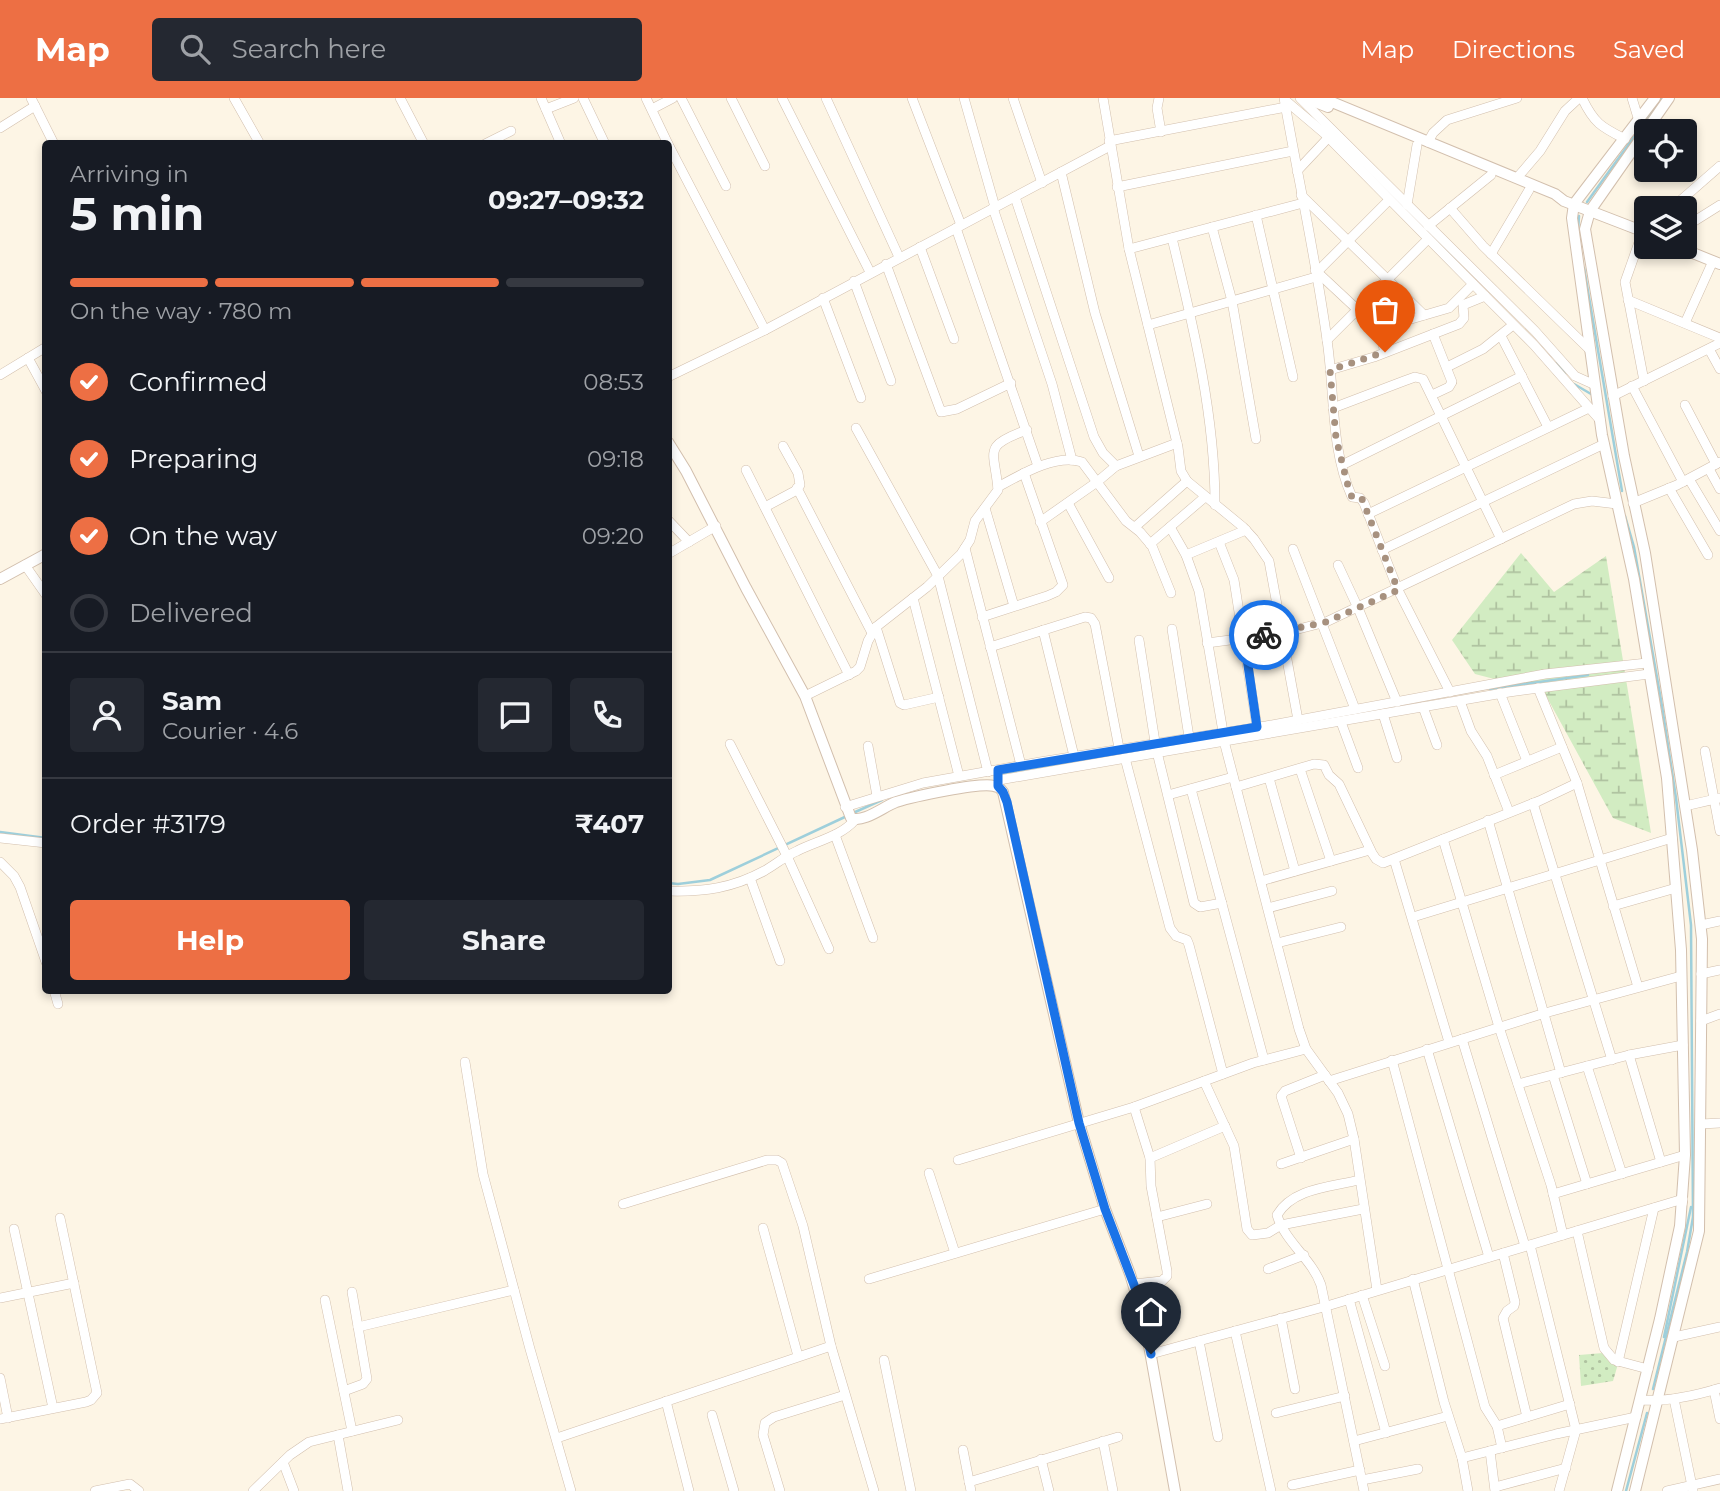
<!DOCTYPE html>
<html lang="en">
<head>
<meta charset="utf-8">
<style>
	:root { --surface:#171b24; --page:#242831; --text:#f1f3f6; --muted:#9ea1a6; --line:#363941; --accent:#ed6f44 }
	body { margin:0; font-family:Montserrat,sans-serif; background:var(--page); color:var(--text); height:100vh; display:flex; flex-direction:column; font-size:26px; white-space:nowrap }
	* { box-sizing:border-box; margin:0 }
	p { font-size:23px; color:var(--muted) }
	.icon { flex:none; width:38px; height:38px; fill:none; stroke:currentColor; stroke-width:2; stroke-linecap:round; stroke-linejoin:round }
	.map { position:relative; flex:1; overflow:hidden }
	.sheet { position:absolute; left:42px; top:42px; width:630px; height:854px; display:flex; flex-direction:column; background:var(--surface); border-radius:7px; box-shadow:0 4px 10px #0003 }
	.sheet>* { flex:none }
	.fabs { position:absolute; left:1634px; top:21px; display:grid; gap:14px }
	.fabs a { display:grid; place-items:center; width:63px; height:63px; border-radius:7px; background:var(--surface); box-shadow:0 4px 10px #0003; font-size:35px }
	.pin { position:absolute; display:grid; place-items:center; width:60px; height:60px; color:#fff; margin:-72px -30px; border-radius:50% 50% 50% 0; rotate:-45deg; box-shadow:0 0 7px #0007 }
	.pin .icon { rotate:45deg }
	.courier { position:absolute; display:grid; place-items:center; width:70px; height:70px; margin:-35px; border:5px solid #1a73e8; border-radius:50%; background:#fff; color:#222; box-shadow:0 2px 9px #0007 }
	.headline em { font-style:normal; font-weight:700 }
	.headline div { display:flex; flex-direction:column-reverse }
	.headline { display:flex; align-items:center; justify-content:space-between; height:119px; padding:0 28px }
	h1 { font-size:46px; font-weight:700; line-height:52px }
	.bar { display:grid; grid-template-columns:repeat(4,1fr); gap:10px 7px; align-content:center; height:84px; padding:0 28px }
	.bar i { height:9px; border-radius:5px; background:var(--line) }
	.bar .current { background:var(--accent) }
	.bar p { grid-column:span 4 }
	.line { display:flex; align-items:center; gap:18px; padding:0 28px; border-top:2px solid var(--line) }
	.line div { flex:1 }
	.round { display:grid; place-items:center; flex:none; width:74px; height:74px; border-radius:7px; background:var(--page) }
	ol { padding:0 28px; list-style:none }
	li { display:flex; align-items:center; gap:21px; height:77px }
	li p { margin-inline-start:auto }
	li .icon { padding:7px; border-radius:50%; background:var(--accent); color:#fff; stroke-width:4 }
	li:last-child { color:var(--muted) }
	li i { width:38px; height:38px; border:4px solid var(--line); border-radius:50% }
	.cta { display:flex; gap:14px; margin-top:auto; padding:14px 28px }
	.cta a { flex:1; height:80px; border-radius:7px; background:var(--accent); color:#fff; font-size:28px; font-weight:700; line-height:80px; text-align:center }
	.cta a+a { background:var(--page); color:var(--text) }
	header { display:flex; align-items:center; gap:42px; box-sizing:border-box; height:98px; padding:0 35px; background:var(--accent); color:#fff }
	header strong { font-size:33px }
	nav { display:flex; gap:38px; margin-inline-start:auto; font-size:24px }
	.search { width:490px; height:63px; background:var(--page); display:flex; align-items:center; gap:18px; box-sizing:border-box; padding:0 24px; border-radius:7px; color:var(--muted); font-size:26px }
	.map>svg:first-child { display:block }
</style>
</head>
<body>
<header>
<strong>Map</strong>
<div class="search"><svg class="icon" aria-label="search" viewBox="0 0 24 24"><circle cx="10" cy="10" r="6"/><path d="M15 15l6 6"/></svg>Search here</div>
<nav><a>Map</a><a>Directions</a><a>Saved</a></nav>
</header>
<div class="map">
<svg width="1720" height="1393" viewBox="0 0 1720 1393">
	<defs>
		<pattern id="wetland-marsh" width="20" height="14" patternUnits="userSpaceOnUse" patternTransform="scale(1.75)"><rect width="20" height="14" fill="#d2ecc2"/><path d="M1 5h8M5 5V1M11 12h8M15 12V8" fill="none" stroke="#afc2a0"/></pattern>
		<pattern id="garden-dots" width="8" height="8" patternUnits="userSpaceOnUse" patternTransform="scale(1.75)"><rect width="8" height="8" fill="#d2ecc2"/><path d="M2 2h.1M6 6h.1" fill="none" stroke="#afc2a0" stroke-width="1.8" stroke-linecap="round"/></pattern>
	</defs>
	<rect width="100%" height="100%" fill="#fdf5e5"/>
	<path fill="url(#wetland-marsh)" d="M1521,455l33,39 52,-36 45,277 -38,-15 -69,-126 -69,-18 -23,-34z"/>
	<path fill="url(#garden-dots)" d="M1603,1255l5,7 10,4 -5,17 -32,5 -2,-31z"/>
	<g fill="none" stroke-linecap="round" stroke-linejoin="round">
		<g stroke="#9ecfdb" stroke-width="2.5">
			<path d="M1587,104l75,-104"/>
			<path d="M1578,133l1,-15"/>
			<path d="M1436,143l21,19"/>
			<path d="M1584,170l38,223"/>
			<path d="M1557,264l8,12"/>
			<path d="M1574,286l17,10"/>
			<path d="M1625,418l9,31 28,159 14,92 15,127 2,292 -6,35 -34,137"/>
			<path d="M1490,591l98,-14"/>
			<path d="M1000,676l115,-19"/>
			<path d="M853,715l29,-13"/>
			<path d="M0,734l46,6"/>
			<path d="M668,785l10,1 32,-4 137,-64"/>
			<path d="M1664,1239l27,-130"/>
			<path d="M1626,1393l21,-78"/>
		</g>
		<defs>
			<g id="minor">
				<path d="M31,0l23,46"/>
				<path d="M234,0l26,46"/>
				<path d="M400,0l24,46"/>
				<path d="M541,0l20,46"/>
				<path d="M583,0l22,46"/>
				<path d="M646,0l22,46"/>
				<path d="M681,0l45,88"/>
				<path d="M731,0l34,68"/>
				<path d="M782,0l88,174"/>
				<path d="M826,0l73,159"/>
				<path d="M912,0l49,127"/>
				<path d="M964,0l31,109"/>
				<path d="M1013,0l29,85"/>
				<path d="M1103,0l26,151 49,198 3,24 6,10 56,46 11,12 15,22 29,159"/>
				<path d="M1159,0l-2,10 4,24"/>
				<path d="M1284,0c14,80 32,161 43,242 8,52 3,108 25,157l8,1 4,5 34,87 52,102"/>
				<path d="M1300,0l235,233 40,45 20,9"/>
				<path d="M1582,0c12,25 19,29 43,41"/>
				<path d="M1632,0l7,23"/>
				<path d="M1285,2l39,33 163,165 47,47 66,75"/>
				<path d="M546,11l28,-11"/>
				<path d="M652,11l21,-11"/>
				<path d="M0,30l35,-22"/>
				<path d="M1109,43l177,-34"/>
				<path d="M1428,44l5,-9 14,-13 70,-22"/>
				<path d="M485,46l26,-13"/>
				<path d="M668,46l97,186"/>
				<path d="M1297,73l31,-33"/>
				<path d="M1061,74l34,141 44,143"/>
				<path d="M1517,80l23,-27 25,-40 14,-13"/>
				<path d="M1117,89l176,-36"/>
				<path d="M1301,97l123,120"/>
				<path d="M1015,99l79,240 9,16 13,13"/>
				<path d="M1407,107l10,-60"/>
				<path d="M993,110l59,176 20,76"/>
				<path d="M1450,110l33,38 107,104"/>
				<path d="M1672,110l48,-42"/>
				<path d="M1256,117l37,162"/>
				<path d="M1428,128l63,-51"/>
				<path d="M1212,129l20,74 24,138"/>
				<path d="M1685,129l35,-22"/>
				<path d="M956,130l82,238"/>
				<path d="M1643,133l-18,51 19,99"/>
				<path d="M1172,140c21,87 43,176 43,267"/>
				<path d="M920,149l34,92"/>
				<path d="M1129,151l174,-46"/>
				<path d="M1491,156l38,-64"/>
				<path d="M886,166l55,148 16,-3 54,-26"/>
				<path d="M1315,172l59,55 7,13 4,14"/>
				<path d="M1317,174l72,-72"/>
				<path d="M854,183l37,100"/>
				<path d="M823,200l38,100"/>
				<path d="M1628,202l92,38"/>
				<path d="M1685,225l28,-62"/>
				<path d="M1148,227l168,-48"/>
				<path d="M1377,231l72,-21 24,-24"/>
				<path d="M1501,238l47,91"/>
				<path d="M1327,242l101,-101"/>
				<path d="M1709,251l11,20"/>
				<path d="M28,260l18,33"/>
				<path d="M1447,269l36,-18 30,-24"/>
				<path d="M1330,272l44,-13 85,-33 5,-6 -1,-13 22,-9"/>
				<path d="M0,277l46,-28"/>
				<path d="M668,279l97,-47 345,-184"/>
				<path d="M1632,288l51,96"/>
				<path d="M1432,297l17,-8 3,-5 -19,-48"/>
				<path d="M1613,298l107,-53"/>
				<path d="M1685,307l31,59"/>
				<path d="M1333,310l71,-27 11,-4 8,2 78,160"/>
				<path d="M856,330l82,148 50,196"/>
				<path d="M1342,367l180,-89"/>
				<path d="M1709,371l11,20"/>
				<path d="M746,372l103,205"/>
				<path d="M1689,381l31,52"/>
				<path d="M998,389c22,-12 58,-34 84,-25l44,59 14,11 12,14 19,47"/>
				<path d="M797,390l75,145"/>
				<path d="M1669,390l39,67"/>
				<path d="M1068,405l41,75"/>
				<path d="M1633,405l44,-18 43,-23"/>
				<path d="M765,409l30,-16 5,-6 -2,-12 -15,-27"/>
				<path d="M985,410l29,98"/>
				<path d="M1368,416l221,-106"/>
				<path d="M668,422l21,22"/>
				<path d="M1040,424l57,-40 19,-16 61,-23"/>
				<path d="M1135,429l52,-46"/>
				<path d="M1170,429l16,28 13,36 24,141"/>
				<path d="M1219,444l15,38 23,147"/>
				<path d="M1150,446l55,-47"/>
				<path d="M965,450l56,217"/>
				<path d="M1293,451l62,160"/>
				<path d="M1382,452l222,-106"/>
				<path d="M668,456l48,-28"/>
				<path d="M1186,457l60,-25"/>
				<path d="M25,467l21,30"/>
				<path d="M1338,467l20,43 39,94"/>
				<path d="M913,500l46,178"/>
				<path d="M982,519l65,-21 9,-4 7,-7 -39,-112"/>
				<path d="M876,529l24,76 4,2 35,-8"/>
				<path d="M1172,531l17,108"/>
				<path d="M1043,532l31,126"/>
				<path d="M1139,542l16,102"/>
				<path d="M1207,545l76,-10 43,-11 248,-118 18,-3 25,3"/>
				<path d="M990,549l95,-30 6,1 4,6 24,124"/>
				<path d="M1538,590l39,95 61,204"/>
				<path d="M1500,595l27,68"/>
				<path d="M805,598l51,-25 4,-4 8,-26 8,-14 51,-40 34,-33 9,-14 5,-19 23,-31c-3,-39 -17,-44 29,-60"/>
				<path d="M1460,603l11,30 16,25 22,56"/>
				<path d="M1423,609l14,38"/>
				<path d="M1383,616l14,44"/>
				<path d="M1341,624l17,46"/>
				<path d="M1224,643l75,288 7,20 32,44 10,21 6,25 23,151"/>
				<path d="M730,646l57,112 42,93"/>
				<path d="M868,648l9,50"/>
				<path d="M1705,653l15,80"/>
				<path d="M1157,654l37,151 6,4 22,-4"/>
				<path d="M1125,660l45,170 6,8 11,4 2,5 34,129"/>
				<path d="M1300,671l31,92"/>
				<path d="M1494,677l68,-28"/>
				<path d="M1269,680l26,93"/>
				<path d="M999,682l510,-88 140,-18"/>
				<path d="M1236,689l78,-23 10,1 5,10 10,9 33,69 4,6 7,4 156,-62 38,-18"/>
				<path d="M1191,691l73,271"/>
				<path d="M1168,697l65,-18"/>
				<path d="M1533,705l79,257"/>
				<path d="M1685,708l35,-8"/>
				<path d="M845,709l78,-24 117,-21 226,-36 279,-52 102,-11"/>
				<path d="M1488,722l73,253"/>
				<path d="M835,737l38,103"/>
				<path d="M0,740l46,5"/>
				<path d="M1443,741l56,188 52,158 12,50"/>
				<path d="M1394,761l55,183"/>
				<path d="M0,764l14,14 6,11 26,75"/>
				<path d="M750,780l30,83"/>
				<path d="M1261,783l109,-31"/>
				<path d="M668,793c36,1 65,-3 96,-20 11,-6 21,-15 33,-20 19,-10 43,-14 58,-31"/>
				<path d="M1613,808l63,-18"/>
				<path d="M1268,810l64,-17"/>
				<path d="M1413,819l259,-79"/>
				<path d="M1701,827l19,-4"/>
				<path d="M1277,845l64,-16"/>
				<path d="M1701,876l19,-4"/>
				<path d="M54,892l4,14"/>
				<path d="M1701,923l19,-7"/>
				<path d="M1462,941l63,207"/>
				<path d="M1427,951l62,208"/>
				<path d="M1629,957l32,107"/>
				<path d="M1392,962l93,347 12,19 5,22"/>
				<path d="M465,964l18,112 47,175 41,142"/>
				<path d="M1587,968l35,108"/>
				<path d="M1553,977l34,109"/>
				<path d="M1204,983l30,65 13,83 5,6 16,-2 13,-8 82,-16"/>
				<path d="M1329,983l216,-68 136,-37"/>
				<path d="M1518,986l111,-29 54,-10"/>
				<path d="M1134,1009l16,51 1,28 16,85v5l-5,5 -28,3"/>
				<path d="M1701,1026l19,-1"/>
				<path d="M1150,1060l75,-32"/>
				<path d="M1301,1060l-20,-62 4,-5 40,-16"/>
				<path d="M958,1062l176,-53 119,-44 53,-14"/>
				<path d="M1281,1066l73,-25"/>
				<path d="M929,1075l26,80"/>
				<path d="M1359,1082c-28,7 -66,8 -82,35 8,27 35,44 44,70l43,206"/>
				<path d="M1553,1096l132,-39"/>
				<path d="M623,1106l144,-44h10l5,3 21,63 28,120 43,145"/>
				<path d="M1157,1119l50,-13"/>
				<path d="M763,1130l35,128"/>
				<path d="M14,1131l39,179"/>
				<path d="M1577,1133l27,117 10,12 34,9"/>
				<path d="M1530,1147l46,185 -17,61"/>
				<path d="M1503,1155l12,49 -1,4 -7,5 -4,7 24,99"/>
				<path d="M1268,1171l36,-14"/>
				<path d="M869,1181l236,-70"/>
				<path d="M1413,1181l31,123 18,56 6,33"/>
				<path d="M1362,1197l23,71"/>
				<path d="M0,1200l74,-15"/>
				<path d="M1349,1201l37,134"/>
				<path d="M325,1202l27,131"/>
				<path d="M1281,1220l14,71"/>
				<path d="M358,1229l156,-37"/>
				<path d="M1235,1233l36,160"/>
				<path d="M1674,1239l46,-10"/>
				<path d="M1199,1243l19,96"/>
				<path d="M1151,1256l176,-48 356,-107 -1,5"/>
				<path d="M884,1262l27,131"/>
				<path d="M1618,1264l36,-154"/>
				<path d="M0,1280l8,40"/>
				<path d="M1714,1292l6,29"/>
				<path d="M344,1293l19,-7 4,-5 -15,-87"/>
				<path d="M1674,1301l19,92"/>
				<path d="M1640,1302c27,2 54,-4 80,-12"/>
				<path d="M666,1303l23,90"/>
				<path d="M1276,1315l69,-17"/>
				<path d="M712,1317l22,76"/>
				<path d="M0,1321l86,-17 5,-2 6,-7 -37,-175"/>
				<path d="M1497,1328l73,-22"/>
				<path d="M338,1337l10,56"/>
				<path d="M557,1340l274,-92"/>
				<path d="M1103,1343l10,50"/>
				<path d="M1354,1343l94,-25"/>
				<path d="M963,1352l8,41"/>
				<path d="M1490,1353l5,40"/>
				<path d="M1462,1360l94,-24 80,-17"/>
				<path d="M1041,1361l8,32"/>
				<path d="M283,1364l11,29"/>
				<path d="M1362,1382l56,-11"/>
				<path d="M969,1384l149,-45"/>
				<path d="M1292,1387l68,-15"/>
				<path d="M1495,1389l71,-19"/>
				<path d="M95,1393l35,-7 9,7"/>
				<path d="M253,1393l37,-36 19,-13 89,-22"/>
				<path d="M780,1393l-17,-56 2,-12 9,-6 71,-22"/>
				<path d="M1667,1393l53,-12"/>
			</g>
			<g id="tertiary">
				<path d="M1305,0l23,9"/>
				<path d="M1322,0l233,96 9,7 83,32"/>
				<path d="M1678,149l42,17"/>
				<path d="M668,344l18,29 60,117 59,108 46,122c13,5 32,-11 45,-16 16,-5 84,-20 98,-16 5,1 6,2 9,6l76,331 26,86 25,65 15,49 30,168"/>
				<path d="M0,481l46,-25"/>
				<path d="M1617,1393l43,-172 20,-93 5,-71 -4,-205 -14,-172 -33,-199 -32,-144 -30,-217 2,-14 81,-106"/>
				<path d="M1635,1393l64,-260 3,-292 -10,-89 -47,-297 -21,-97 -39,-227 5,-18 79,-113"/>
			</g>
		</defs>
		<use href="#minor" stroke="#d2bfad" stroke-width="10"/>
		<use href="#tertiary" stroke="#d2bfad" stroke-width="12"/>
		<use href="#minor" stroke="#fff" stroke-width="9"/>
		<use href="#tertiary" stroke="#fff" stroke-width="10"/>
	</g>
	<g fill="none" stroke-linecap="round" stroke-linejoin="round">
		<path stroke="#a7917f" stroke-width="7" stroke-dasharray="0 12.6" d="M1264,537l62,-13 72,-32 -36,-91h-8l-4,-5 -14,-56 -6,-68 55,-18"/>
		<path stroke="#1a73e8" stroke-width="9" d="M1151,1256l-12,-56 -34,-89 -26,-86 -72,-321 -4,-10 -5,-6v-16l259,-43 -13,-89 20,-3"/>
	</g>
</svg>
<div class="fabs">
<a><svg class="icon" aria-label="locate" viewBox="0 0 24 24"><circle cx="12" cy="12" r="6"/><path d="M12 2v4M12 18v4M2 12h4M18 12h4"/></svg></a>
<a><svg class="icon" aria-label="layers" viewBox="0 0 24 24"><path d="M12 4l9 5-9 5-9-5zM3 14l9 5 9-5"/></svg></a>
</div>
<div class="pin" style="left:1385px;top:254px;background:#ea580c"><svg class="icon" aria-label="bag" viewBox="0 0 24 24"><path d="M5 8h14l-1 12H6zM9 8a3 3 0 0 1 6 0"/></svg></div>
<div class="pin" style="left:1151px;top:1256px;background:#1f2937"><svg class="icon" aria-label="home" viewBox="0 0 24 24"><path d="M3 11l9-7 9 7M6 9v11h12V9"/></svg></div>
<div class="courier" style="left:1264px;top:537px"><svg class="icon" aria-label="bike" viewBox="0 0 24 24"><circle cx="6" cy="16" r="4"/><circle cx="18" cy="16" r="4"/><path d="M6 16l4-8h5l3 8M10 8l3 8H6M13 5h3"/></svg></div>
<section class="sheet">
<div class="headline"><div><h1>5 min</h1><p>Arriving in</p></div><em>09:27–09:32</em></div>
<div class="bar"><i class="current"></i><i class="current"></i><i class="current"></i><i></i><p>On the way · 780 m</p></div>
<ol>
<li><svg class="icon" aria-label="check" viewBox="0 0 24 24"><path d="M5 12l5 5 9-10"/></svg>Confirmed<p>08:53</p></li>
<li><svg class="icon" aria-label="check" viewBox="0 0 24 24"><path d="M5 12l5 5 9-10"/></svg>Preparing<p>09:18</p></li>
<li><svg class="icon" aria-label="check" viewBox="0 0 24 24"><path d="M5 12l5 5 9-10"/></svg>On the way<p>09:20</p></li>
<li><i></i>Delivered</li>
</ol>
<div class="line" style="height:126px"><a class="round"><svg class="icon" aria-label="person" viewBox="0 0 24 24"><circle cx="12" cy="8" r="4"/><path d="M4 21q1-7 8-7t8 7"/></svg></a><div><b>Sam</b><p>Courier · 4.6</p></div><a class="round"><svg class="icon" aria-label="chat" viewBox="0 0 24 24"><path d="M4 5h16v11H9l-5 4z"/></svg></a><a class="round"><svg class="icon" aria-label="phone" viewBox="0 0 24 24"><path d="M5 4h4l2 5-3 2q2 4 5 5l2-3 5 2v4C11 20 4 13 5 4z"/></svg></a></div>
<div class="line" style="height:91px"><div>Order #3179</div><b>₹407</b></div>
<div class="cta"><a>Help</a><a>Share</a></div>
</section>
</div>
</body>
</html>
